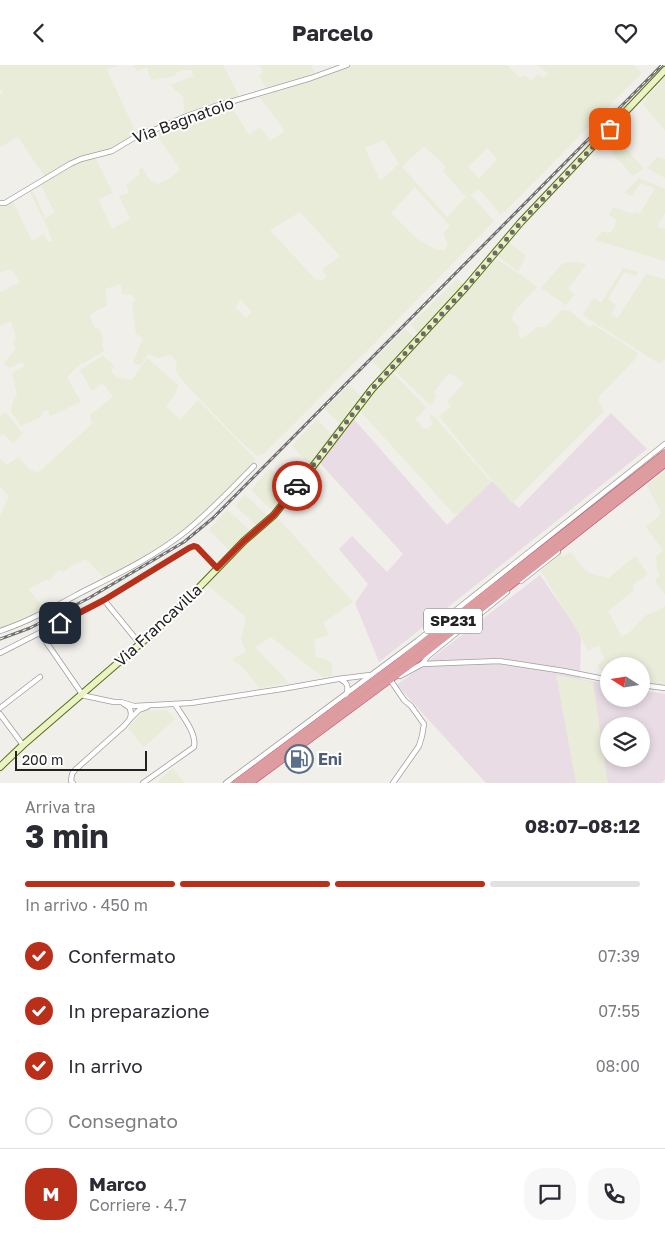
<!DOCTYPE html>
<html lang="it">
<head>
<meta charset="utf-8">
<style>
	:root { --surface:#fff; --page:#f7f7f7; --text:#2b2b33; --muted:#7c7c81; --line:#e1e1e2; --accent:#b92f1a }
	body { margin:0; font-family:"Golos Text",sans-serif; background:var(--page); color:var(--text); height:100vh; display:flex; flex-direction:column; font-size:19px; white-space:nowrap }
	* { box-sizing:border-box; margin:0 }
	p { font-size:16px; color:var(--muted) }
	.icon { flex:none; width:28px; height:28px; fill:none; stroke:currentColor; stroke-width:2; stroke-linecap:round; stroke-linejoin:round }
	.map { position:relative; height:718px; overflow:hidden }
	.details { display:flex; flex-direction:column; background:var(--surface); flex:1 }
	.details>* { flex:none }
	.needle { width:32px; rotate:282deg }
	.fabs { position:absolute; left:600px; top:592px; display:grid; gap:10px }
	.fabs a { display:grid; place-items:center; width:50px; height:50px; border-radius:50%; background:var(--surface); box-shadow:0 2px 8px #0003; font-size:25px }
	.scale { position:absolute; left:15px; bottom:12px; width:132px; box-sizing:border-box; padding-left:5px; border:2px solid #222; border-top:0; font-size:14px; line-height:18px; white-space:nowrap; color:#222; -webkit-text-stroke:4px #fff; paint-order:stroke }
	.pin { position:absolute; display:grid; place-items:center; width:42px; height:42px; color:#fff; margin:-21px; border-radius:10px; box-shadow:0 2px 8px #0006 }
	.courier { position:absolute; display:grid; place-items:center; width:50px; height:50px; margin:-25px; border:4px solid #b92f1a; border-radius:50%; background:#fff; color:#222; box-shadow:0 1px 6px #0007 }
	.headline em { font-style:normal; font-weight:700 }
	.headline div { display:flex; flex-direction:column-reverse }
	.headline { display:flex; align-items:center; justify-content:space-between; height:85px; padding:0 25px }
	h1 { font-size:32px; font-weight:700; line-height:38px }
	.bar { display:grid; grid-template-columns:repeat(4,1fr); gap:8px 5px; align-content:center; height:60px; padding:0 25px }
	.bar i { height:6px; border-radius:4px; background:var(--line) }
	.bar .current { background:var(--accent) }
	.bar p { grid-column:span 4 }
	.line { display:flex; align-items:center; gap:12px; padding:0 25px; border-top:1px solid var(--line) }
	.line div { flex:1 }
	.round { display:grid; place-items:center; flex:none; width:52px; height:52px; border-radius:20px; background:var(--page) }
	ol { padding:0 25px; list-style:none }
	li { display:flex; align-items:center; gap:15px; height:55px }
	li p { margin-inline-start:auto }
	li .icon { padding:5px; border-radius:50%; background:var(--accent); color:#fff; stroke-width:4 }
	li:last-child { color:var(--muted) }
	li i { width:28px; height:28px; border:2px solid var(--line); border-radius:50% }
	header { display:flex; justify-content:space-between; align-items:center; height:65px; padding:0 25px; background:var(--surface); font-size:22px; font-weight:700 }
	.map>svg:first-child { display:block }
</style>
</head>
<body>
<header><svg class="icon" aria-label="back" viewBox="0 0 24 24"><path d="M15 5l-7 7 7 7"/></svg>Parcelo<svg class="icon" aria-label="heart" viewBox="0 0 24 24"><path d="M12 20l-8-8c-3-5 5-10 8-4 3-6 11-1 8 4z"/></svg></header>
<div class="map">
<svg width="665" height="718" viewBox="0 0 665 718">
	<rect width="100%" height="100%" fill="#f1efea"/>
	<g fill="#e9dce5" fill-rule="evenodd">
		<path d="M611,348l36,36 -268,213 -24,-59 13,-19 -29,-35 13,-13 35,36 16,-18 -85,-93 35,-43 94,107 45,-44 27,27z"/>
		<path d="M540,510l41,60 -1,44 29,5v15h32v-9l24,4v85l-3,4h-176l-89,-98zM609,661h32v33h-32z"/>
	</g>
	<g fill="#e8ecd8" fill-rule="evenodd">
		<path d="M0,0h117l-10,5 29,63 -25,17 -41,11 -25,16 -27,-40 -18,10v-52l3,-2 -3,-4z"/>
		<path d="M133,0h90l17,33 -55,17 -2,-14 1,-4 -14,-12 24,-9 -3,-6h-9l-6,3 -1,3 -24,4 -4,-13 -10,4z"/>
		<path d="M259,0h52l4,8 -49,15 -7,-12 4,-4z"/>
		<path d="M353,0h154l13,13 4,-3 8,6 6,-7 6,4 4,-5 -11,-8h97l8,8 -141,142 -22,-26 -8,6 23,26 -130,133 -5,4 -68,69 -27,26 -7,3 -21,-19 -53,-56 -7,-10 1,-8 -6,-8 -13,3 -10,-4 -7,11 -8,-2 10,-25 -7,-4 -4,-31 3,-3 -2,-5 -11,-1 -1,-10 -16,5 2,17 -8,3 -9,6 4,12 5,2 4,8 -1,7 2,7 -27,16 -10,10 14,25 -31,14 -2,-6 -6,2 -1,5 -20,9 -10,-15 2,-10 4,-6 -5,-22 13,-7 -3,-4 -13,6 -5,-5 12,-14 -3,-6 3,-6 -5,-16 -11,5v-34l20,-10 -6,-10 -4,-3 -10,4v-66l13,-5 19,39 12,-7 4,8 4,-1 -3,-10 -19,-39 3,-1 12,27 10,-5 -15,-29 33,-21 22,-5 18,35 -15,6 14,30 18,-10 -11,-23 10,-3 -3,-8 14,-11 -1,-5 3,-2 7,12 3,3 3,-1 2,3 12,-5 11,-10 -25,-37 35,-16 40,-12 19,31 11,-8 10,14 15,-10 -27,-36zM384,75l15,24 -19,17 -15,-33zM424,81l22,21 -3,4 23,26 -19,20 -45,-50zM487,83l10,11 -18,20 -11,-12zM415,122l35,39 -7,7 5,12 -3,5h-8l-20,-11 -26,-26zM300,147l40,44 -18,14 5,6 -5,5 -7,-2 -45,-49zM240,234l12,13 -6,6 -11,-11z"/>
		<path d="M664,13l1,1v52l-22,-27 4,-7z"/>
		<path d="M617,73l26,30 -10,8 -27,-30z"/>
		<path d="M657,92l8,2v19l-18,-10z"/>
		<path d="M639,113l26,11v24l-8,13 8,3v32l-70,-21 8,-9 6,2 4,-3 4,-10 -8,-5 4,-8 20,7 2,-2 5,2 15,-26 -14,-5 -10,13 -7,-3z"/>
		<path d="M507,177h2l17,14 -8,15 -22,-16z"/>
		<path d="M498,195l23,15 16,12 -24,26 -1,7 7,7 -1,7 4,5 15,-12h9l16,-17 8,1 19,16 5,-2 44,28 -1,4 -38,40v6l5,8 -92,92 -45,-52 -28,-35 12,-9 -4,-6 17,-18 -10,-8 -6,-1 -14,18 2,4 -3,8 -3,1 -36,-35 100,-109z"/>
		<path d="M577,197l9,2 -18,25 7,5 -9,11 -25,-17 22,-25z"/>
		<path d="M623,203l15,4 -3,4 -11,-4 -16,27 8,6 -5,9 7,4 28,-44 19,5v80l-5,5 -76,-48 -1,-2 11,-16 7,5z"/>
		<path d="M457,214l8,6 -46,50 -8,-11z"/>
		<path d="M405,264l9,8 -20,21 -1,5 -9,10 -12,-11z"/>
		<path d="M102,291l12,9 -3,6 4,5 8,3 9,1 15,-22 31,27 -3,10 -9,11 14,14 18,-20 57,59 -1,6 -50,50 -32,26 -66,39 -20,-21 -13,6 -10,7 -4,-2 -10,11 -2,-2 -19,10 17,20 -45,21v-114l9,-20 -9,-10v-28l7,7 11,-8 11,12 9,4 54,-49 -2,-9 23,-18 -7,-10 -4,-4 -10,8 -12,-21z"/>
		<path d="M392,307l34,35v2l-11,10 8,9 5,1 5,-6 -4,-5 3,-4 59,68 -33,32h-4l-94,-103z"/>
		<path d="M349,320l15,14 -23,26 -16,-16z"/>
		<path d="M6,347l17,22 -10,9 -10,-9 -3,2v-20z"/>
		<path d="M317,354l16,17 -23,28 -18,-18z"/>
		<path d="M270,403l21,20 -18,23 -22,-21z"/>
		<path d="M665,406v124l-7,-9 -3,-6 5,-5 -3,-7 -1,-11 7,-7 -17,-23 13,-11 2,-4 -14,-26z"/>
		<path d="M245,430l23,21 -11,10 -22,-20z"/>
		<path d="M227,445l24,21 -21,20 -21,-21z"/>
		<path d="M276,451l77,86 -30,21 6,12 -15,4 2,18 12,3 4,4v12l-9,1 -52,-40 -16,10 34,36 -29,5 -16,-19 -12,-10 14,-7 -5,-13 5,-22 -40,-33 26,-29z"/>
		<path d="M571,487l14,18 10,5 14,3 26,-22 13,18 -15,11v6l-25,20 14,26 8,-5 16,-17 14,-5 5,-4v80l-24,-4v-16h-32v12l-3,-1 -9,-12 8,-6 -6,-13 -7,2 -3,3 -48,-80 20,-18 2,4z"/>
		<path d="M556,610l37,7 15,101h-32z"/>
		<path d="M167,645l8,9 -31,28 -16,-19 16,-17z"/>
		<path d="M173,703l12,15h-26l-1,-2z"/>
	</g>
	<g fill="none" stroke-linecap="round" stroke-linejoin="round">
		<defs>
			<g id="street">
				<path d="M0,138h5l65,-39 11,-5 31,-8 30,-18 12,-3 33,-14 26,-9 98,-29 36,-13"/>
				<path d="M521,516l37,-29"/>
				<path d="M104,535l36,44"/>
				<path d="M0,566c30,-10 58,-26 86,-41 34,-17 69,-34 99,-58 25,-20 47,-44 69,-66"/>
				<path d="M40,568l42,61"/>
				<path d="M0,588l104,-53 85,-52 5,-2 3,1 20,21"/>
				<path d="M422,599l6,-8 16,-13 63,-51"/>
				<path d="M400,611l22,-12 77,-3 65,10 45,9"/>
				<path d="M340,614c8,4 9,8 6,16"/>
				<path d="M391,616l13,19 7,6 13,18 -2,12 -3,10 -26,37"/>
				<path d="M641,620l24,3"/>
				<path d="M81,630l33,7h7l13,4 57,-3 91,-14 56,-10 32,-4"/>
				<path d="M0,643l40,-31"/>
				<path d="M0,649l23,31"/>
				<path d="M131,653l8,-8 8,-3"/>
				<path d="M73,718l-2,-2 1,-7 3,-4 49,-44 6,-7 1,-5 -1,-6 -6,-4"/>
				<path d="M143,718l51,-36c3,-14 -12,-31 -19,-43"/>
				<path d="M226,718l191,-142 248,-197"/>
			</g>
			<path id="secondary" d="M0,702l23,-22 140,-121 20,-20 61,-63 30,-26 43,-54 55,-72 93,-101 56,-66 144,-152"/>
			<g id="highway">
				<path d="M237,718l164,-122 264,-207"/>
				<path d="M249,718l157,-116 259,-204"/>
			</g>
		</defs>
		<use href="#street" stroke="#9f9f9f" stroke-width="6"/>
		<use href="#secondary" stroke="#586d14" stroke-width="8"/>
		<use href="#highway" stroke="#c63f5b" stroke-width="9"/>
		<use href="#street" stroke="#fff" stroke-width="4.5"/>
		<use href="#secondary" stroke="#eaf3c6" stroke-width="6"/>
		<use href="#highway" stroke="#dd9c9f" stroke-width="8"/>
		<defs>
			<path id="rail" d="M0,574l30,-11 59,-30 95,-56 29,-24 449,-453"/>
		</defs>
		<use href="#rail" stroke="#707070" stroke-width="3"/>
		<use href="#rail" stroke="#fff" stroke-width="1" stroke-dasharray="4" stroke-linecap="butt"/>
	</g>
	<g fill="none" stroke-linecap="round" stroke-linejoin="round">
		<path stroke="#6a6a68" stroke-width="5" stroke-dasharray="0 9" d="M297,421l75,-97 93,-100 56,-67 89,-93"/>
		<path stroke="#b92f1a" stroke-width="6" d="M60,558l44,-23 85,-52 5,-2 3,1 20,21 27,-27 30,-26 23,-29"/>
	</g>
	<defs>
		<symbol id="fuel-ring" viewBox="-11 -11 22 22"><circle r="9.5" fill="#fff" stroke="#5c6f8a" stroke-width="1.5"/><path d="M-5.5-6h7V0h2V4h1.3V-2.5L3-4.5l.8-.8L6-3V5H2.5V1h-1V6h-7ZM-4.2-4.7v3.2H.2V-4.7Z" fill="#5c6f8a"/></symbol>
	</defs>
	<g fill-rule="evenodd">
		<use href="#fuel-ring" x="283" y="678" width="32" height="32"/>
	</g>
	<g text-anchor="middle" stroke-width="4" stroke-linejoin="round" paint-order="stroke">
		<rect fill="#fff" stroke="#646464" stroke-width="1" x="424" y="543.5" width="58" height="25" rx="4"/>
		<g font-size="15" font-weight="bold" fill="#222">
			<text x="453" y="561">SP231</text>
		</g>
		<g font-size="16" fill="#222" stroke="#fff">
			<text transform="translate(183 55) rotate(-20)" y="6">Via Bagnatoio</text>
			<text transform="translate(158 560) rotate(-43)" y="6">Via Francavilla</text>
		</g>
		<g font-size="16" font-weight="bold" fill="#4e5e75" stroke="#fff" text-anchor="start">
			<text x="318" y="700">Eni</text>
		</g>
	</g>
</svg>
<div class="fabs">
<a><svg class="needle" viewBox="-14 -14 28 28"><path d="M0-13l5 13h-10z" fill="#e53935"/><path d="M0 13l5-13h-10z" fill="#7c7c81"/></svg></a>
<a><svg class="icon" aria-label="layers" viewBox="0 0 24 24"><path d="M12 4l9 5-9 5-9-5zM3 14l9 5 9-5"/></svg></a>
</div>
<div class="scale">200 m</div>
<div class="pin" style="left:610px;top:64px;background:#ea580c"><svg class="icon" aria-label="bag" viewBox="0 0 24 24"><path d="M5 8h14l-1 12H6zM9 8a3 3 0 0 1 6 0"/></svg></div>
<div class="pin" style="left:60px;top:558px;background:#1f2937"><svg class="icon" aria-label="home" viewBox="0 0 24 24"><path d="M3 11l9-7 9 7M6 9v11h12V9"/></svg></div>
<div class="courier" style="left:297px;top:421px"><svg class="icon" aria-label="car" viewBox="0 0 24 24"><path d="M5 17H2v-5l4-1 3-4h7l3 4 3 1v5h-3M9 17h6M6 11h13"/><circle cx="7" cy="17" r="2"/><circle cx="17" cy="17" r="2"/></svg></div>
</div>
<section class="details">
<div class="headline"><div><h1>3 min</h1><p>Arriva tra</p></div><em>08:07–08:12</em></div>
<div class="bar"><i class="current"></i><i class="current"></i><i class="current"></i><i></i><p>In arrivo · 450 m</p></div>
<ol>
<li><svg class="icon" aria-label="check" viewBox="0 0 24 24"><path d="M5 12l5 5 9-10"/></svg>Confermato<p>07:39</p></li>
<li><svg class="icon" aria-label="check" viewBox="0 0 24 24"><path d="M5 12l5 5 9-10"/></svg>In preparazione<p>07:55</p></li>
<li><svg class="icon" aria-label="check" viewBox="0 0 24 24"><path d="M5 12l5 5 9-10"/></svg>In arrivo<p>08:00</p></li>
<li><i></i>Consegnato</li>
</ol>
<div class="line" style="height:90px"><b class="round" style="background:var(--accent);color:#fff">M</b><div><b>Marco</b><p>Corriere · 4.7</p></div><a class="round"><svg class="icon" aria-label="chat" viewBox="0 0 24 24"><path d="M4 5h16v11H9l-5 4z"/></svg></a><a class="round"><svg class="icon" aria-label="phone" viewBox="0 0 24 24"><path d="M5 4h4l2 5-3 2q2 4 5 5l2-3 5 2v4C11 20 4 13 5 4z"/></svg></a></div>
</section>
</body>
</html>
